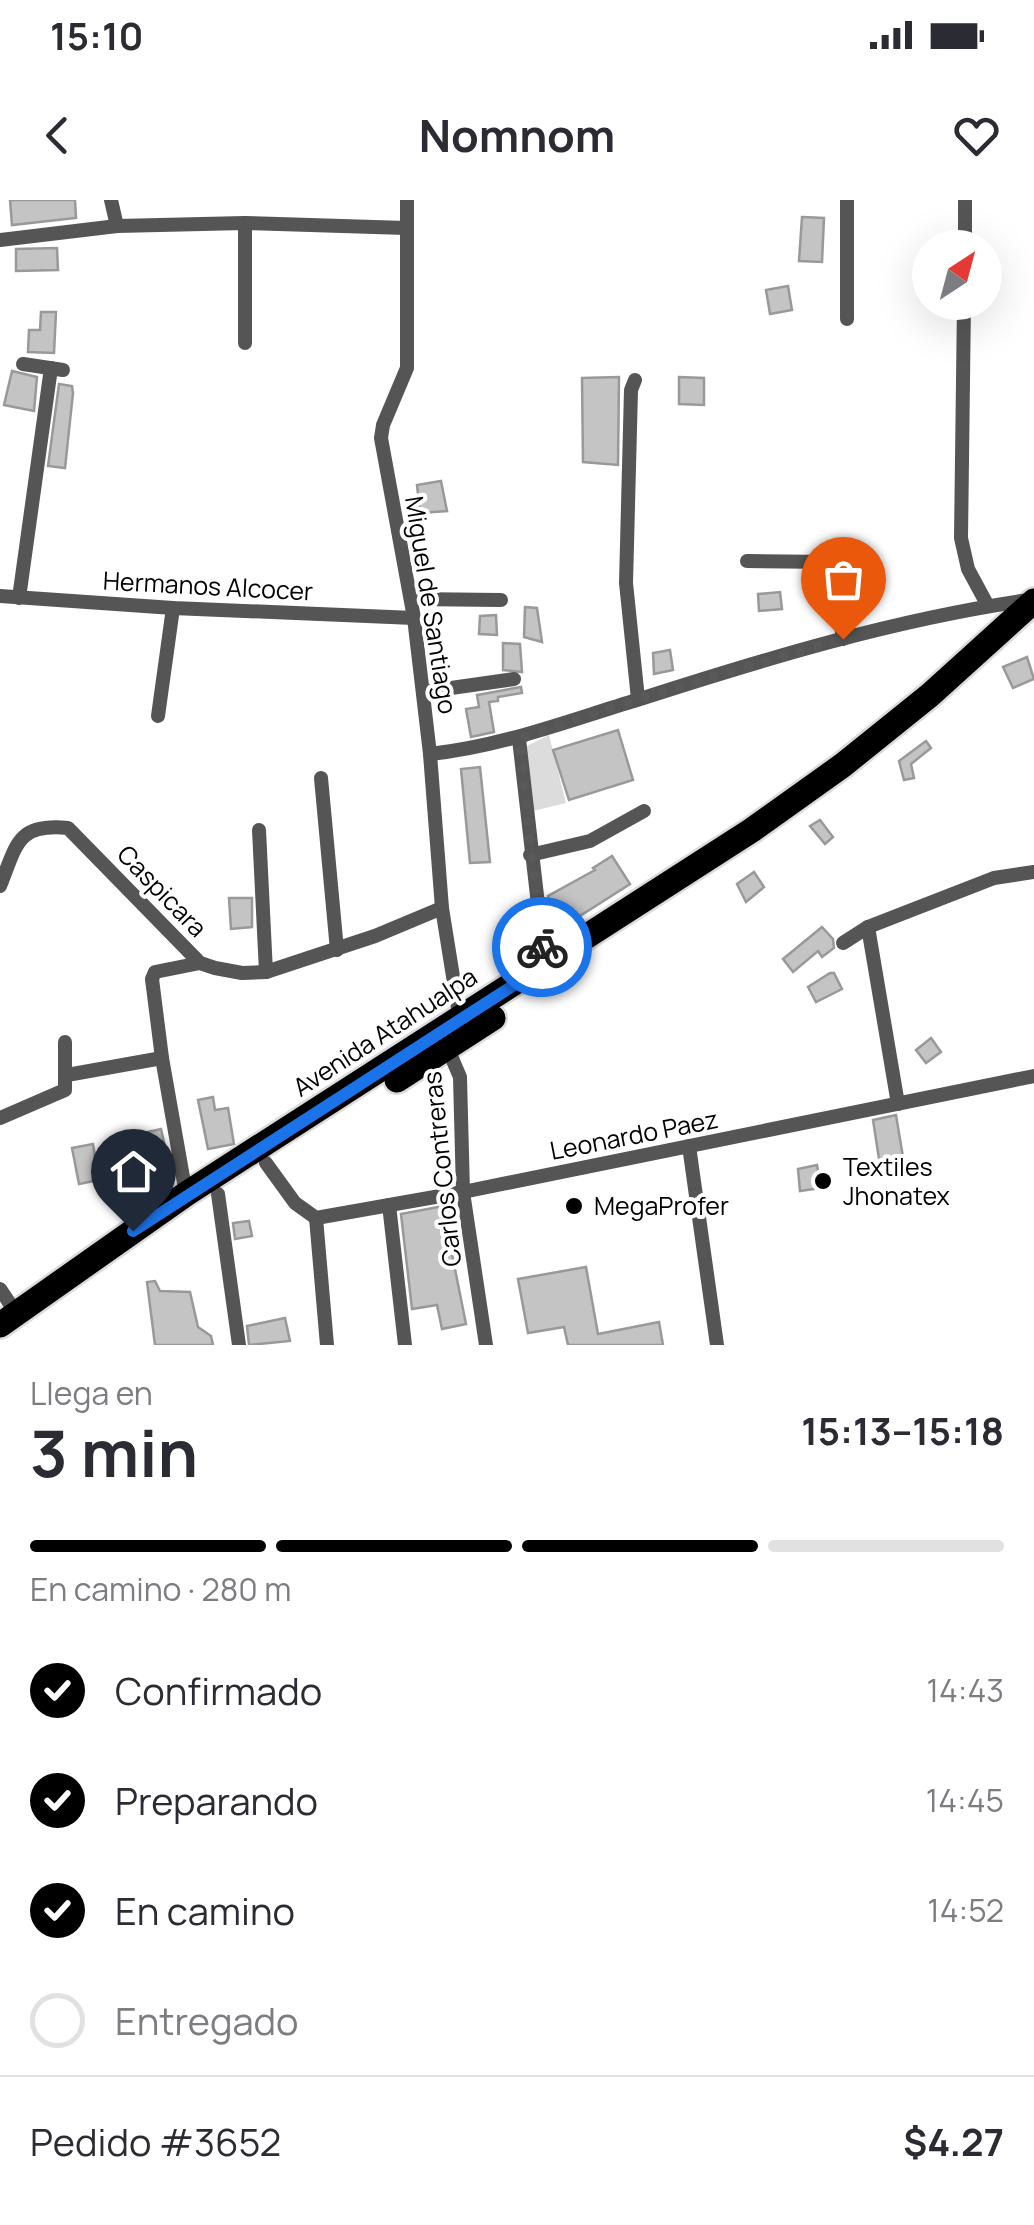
<!DOCTYPE html>
<html lang="es">
<head>
<meta charset="utf-8">
<style>
	:root { --surface:#fff; --page:#f2f2f3; --text:#2b2b33; --muted:#7c7c81; --line:#e1e1e2; --accent:#000 }
	body { margin:0; font-family:Manrope,sans-serif; background:var(--page); color:var(--text); height:100vh; display:flex; flex-direction:column; font-size:38px; white-space:nowrap }
	* { box-sizing:border-box; margin:0 }
	p { font-size:32px; color:var(--muted) }
	.icon { flex:none; width:55px; height:55px; fill:none; stroke:currentColor; stroke-width:2; stroke-linecap:round; stroke-linejoin:round }
	.map { position:relative; height:1145px; overflow:hidden }
	.details { display:flex; flex-direction:column; background:var(--surface); flex:1 }
	.details>* { flex:none }
	.needle { width:65px; rotate:36deg }
	.buttons { position:absolute; left:912px; top:30px; display:grid; gap:20px }
	.buttons a { display:grid; place-items:center; width:90px; height:90px; border-radius:50%; background:var(--surface); box-shadow:0 10px 40px #0002; font-size:50px }
	.pin { position:absolute; display:grid; place-items:center; width:85px; height:85px; color:#fff; margin:-102px -42px; border-radius:50% 50% 50% 0; rotate:-45deg; box-shadow:0 0 10px #0007 }
	.pin .icon { rotate:45deg }
	.courier { position:absolute; display:grid; place-items:center; width:100px; height:100px; margin:-50px; border:8px solid #1a73e8; border-radius:50%; background:#fff; color:#222; box-shadow:0 2px 12px #0007 }
	.overview em { font-style:normal; font-weight:700 }
	.overview div { display:flex; flex-direction:column-reverse }
	.overview { display:flex; align-items:center; justify-content:space-between; height:170px; padding:0 30px }
	h1 { font-size:65px; font-weight:700; line-height:75px }
	.bar { display:grid; grid-template-columns:repeat(4,1fr); gap:15px 10px; align-content:center; height:120px; padding:0 30px }
	.bar i { height:12px; border-radius:8px; background:var(--line) }
	.bar .on { background:var(--accent) }
	.bar p { grid-column:span 4 }
	.line { display:flex; align-items:center; gap:25px; padding:0 30px; border-top:2px solid var(--line) }
	.line div { flex:1 }
	ol { padding:0 30px; list-style:none }
	li { display:flex; align-items:center; gap:30px; height:110px }
	li p { margin-inline-start:auto }
	li .icon { padding:10px; border-radius:50%; background:var(--accent); color:#fff; stroke-width:4 }
	li:last-child { color:var(--muted) }
	li i { width:55px; height:55px; border:5px solid var(--line); border-radius:50% }
	.status { display:flex; justify-content:space-between; align-items:center; height:70px; padding:0 50px; background:var(--surface); direction:ltr }
	.status svg { height:28px; fill:currentColor }
	header { display:flex; justify-content:space-between; align-items:center; height:130px; padding:0 30px; background:var(--surface); font-size:45px; font-weight:700 }
	.map>svg:first-child { display:block }
</style>
</head>
<body>
<div class="status"><b>15:10</b><svg viewBox="0 0 49 12"><path d="M0 12V9h3v3zM5 12V6h3v6zM10 12V3h3v9zM15 12V0h3v12zM26 1h20v11H26zM47 4h2v5h-2z"/></svg></div>
<header><svg class="icon" aria-label="back" viewBox="0 0 24 24"><path d="M15 5l-7 7 7 7"/></svg>Nomnom<svg class="icon" aria-label="heart" viewBox="0 0 24 24"><path d="M12 20l-8-8c-3-5 5-10 8-4 3-6 11-1 8 4z"/></svg></header>
<div class="map">
<svg width="1034" height="1145" viewBox="0 0 1034 1145">
	<rect width="100%" height="100%" fill="#fff"/>
	<path fill="#dcdcdc" d="M549,535l17,68 -37,9 -4,-65z"/>
	<g fill="#c4c4c4" stroke="#999" stroke-width="2.5">
		<path d="M10,0h65l1,18 -64,7z"/>
		<path d="M802,17l22,1 -2,44 -23,-1z"/>
		<path d="M57,48l1,22 -42,1v-22z"/>
		<path d="M788,86l4,24 -22,4 -4,-24z"/>
		<path d="M41,112h15l-2,41 -26,-1 1,-22h11z"/>
		<path d="M12,171l25,6 -3,34 -30,-6z"/>
		<path d="M619,177l-1,88 -35,-3 -1,-84z"/>
		<path d="M679,177l25,1v27l-25,-1z"/>
		<path d="M59,184l13,2 1,7 -8,75 -17,-2z"/>
		<path d="M441,281l6,30 -27,2 -3,-28z"/>
		<path d="M780,392l2,17 -23,2 -1,-17z"/>
		<path d="M525,407l12,1 5,34 -18,-5z"/>
		<path d="M496,415l1,20 -18,-1 1,-18z"/>
		<path d="M503,443l17,1 2,28 -19,-2z"/>
		<path d="M670,450l3,20 -19,4 -1,-21z"/>
		<path d="M1027,457l7,22 -21,9 -10,-21z"/>
		<path d="M521,487l1,6 -24,4v4l-9,1 5,30 -23,5 -5,-28 13,-2 -2,-12z"/>
		<path d="M618,530l15,50 -64,20 -16,-50z"/>
		<path d="M926,541l5,7 -20,16 3,14 -10,2 -5,-19z"/>
		<path d="M480,567l10,95 -20,1 -9,-94z"/>
		<path d="M820,620l13,17 -8,7 -15,-18z"/>
		<path d="M612,656l18,28 -69,44 -12,-22 -1,-10 47,-26 -2,-2z"/>
		<path d="M754,672l10,15 -18,15 -9,-18z"/>
		<path d="M229,698h23v29l-21,2z"/>
		<path d="M822,727l11,12 1,9 -12,9 -4,-6 -25,21 -10,-13z"/>
		<path d="M830,773h4l8,16 -26,13 -8,-15z"/>
		<path d="M931,838l10,14 -15,11 -10,-13z"/>
		<path d="M213,897l2,13 13,-2 6,36 -26,5 -10,-49z"/>
		<path d="M896,915l9,54 -24,3 -8,-52z"/>
		<path d="M161,929l12,54 -24,17 -8,-3 -2,-10 11,-2 -11,-51z"/>
		<path d="M93,944l6,36 -20,4 -7,-36z"/>
		<path d="M817,965l4,23 -21,3 -2,-22z"/>
		<path d="M454,1004l5,33 -10,2 17,85 -24,5 -5,-24 -25,4 -11,-95z"/>
		<path d="M249,1021l3,15 -17,3 -2,-16z"/>
		<path d="M586,1067l12,67 61,-12 4,23h-95l-4,-18 -36,6 -10,-54z"/>
		<path d="M155,1081l5,10 30,1 8,35 13,9 2,9h-58l-8,-63z"/>
		<path d="M285,1118l5,23 -41,4 -2,-19z"/>
	</g>
	<g fill="none" stroke-linecap="round" stroke-linejoin="round">
		<defs>
			<g id="highway">
				<path d="M397,880l96,-62"/>
				<path d="M0,1125l186,-131 566,-364 91,-65 87,-70 104,-94"/>
			</g>
		</defs>
		<use href="#highway" stroke="#dbdbdb" stroke-width="30"/>
		<g stroke="#555" stroke-width="14">
			<path d="M111,0l6,26"/>
			<path d="M407,0v168l-24,57 -2,13 33,180 16,136 12,154 18,112"/>
			<path d="M847,0v119"/>
			<path d="M0,40l117,-14 128,-3 161,5"/>
			<path d="M965,48v-48"/>
			<path d="M964,102l-3,236 7,31 20,37"/>
			<path d="M245,143v-120"/>
			<path d="M23,164l40,6"/>
			<path d="M635,180l-4,10 -5,193 12,116"/>
			<path d="M747,361l86,1 10,77"/>
			<path d="M0,396l173,12 241,10"/>
			<path d="M19,398l32,-230"/>
			<path d="M411,399l90,1"/>
			<path d="M423,492l91,-13"/>
			<path d="M158,516l15,-108"/>
			<path d="M519,539l26,226"/>
			<path d="M430,554c73,-8 137,-33 207,-54 127,-41 259,-81 392,-100"/>
			<path d="M321,578l16,172"/>
			<path d="M259,630l7,142"/>
			<path d="M530,655l60,-14 54,-30"/>
			<path d="M0,686c17,-42 17,-63 68,-58l132,135 15,5 27,5 24,-1 109,-36 67,-28"/>
			<path d="M843,743l25,-16"/>
			<path d="M448,849l12,28 3,115 23,153"/>
			<path d="M67,875l95,-17"/>
			<path d="M898,904l-30,-177 126,-49 40,-6"/>
			<path d="M0,918l65,-28v-48"/>
			<path d="M689,946l28,199"/>
			<path d="M266,963l29,40 21,15 147,-26 571,-116"/>
			<path d="M186,994l-24,-136 -10,-79 3,-7 45,-9"/>
			<path d="M218,994l21,151"/>
			<path d="M389,1005l16,140"/>
			<path d="M316,1018l11,127"/>
			<path d="M0,1089l16,24"/>
		</g>
		<use href="#highway" stroke="#000" stroke-width="25"/>
	</g>
	<g fill="none" stroke-linecap="round" stroke-linejoin="round">
		<path stroke="#595959" stroke-width="10" stroke-dasharray="0 18" d="M542,747l-23,-208 119,-40 205,-60"/>
		<path stroke="#1a73e8" stroke-width="12" d="M133,1031l412,-266 -3,-18"/>
	</g>
	<g fill="#000" stroke="#fff" stroke-width="4">
		<circle cx="823" cy="981" r="10"/>
		<circle cx="574" cy="1006" r="10"/>
	</g>
	<g text-anchor="middle" stroke-width="8" stroke-linejoin="round" paint-order="stroke">
		<g font-size="25" fill="#000" stroke="#fff">
			<text transform="translate(208 386) rotate(3)" y="9">Hermanos Alcocer</text>
			<text transform="translate(431 405) rotate(81)" y="9">Miguel de Santiago</text>
			<text transform="translate(162 691) rotate(46)" y="9">Caspicara</text>
			<text transform="translate(385 832) rotate(-33)" y="9">Avenida Atahualpa</text>
			<text transform="translate(634 935) rotate(-11)" y="9">Leonardo Paez</text>
			<text transform="translate(442 969) rotate(-96)" y="9">Carlos Contreras</text>
		</g>
		<g font-size="25" fill="#000" stroke="#fff" text-anchor="start">
			<text x="843" y="976">Textiles<tspan x="843" dy="29">Jhonatex</tspan></text>
			<text x="594" y="1015">MegaProfer</text>
		</g>
	</g>
</svg>
<div class="buttons">
<a><svg class="needle" viewBox="-14 -14 28 28"><path d="M0-13l5 13h-10z" fill="#e53935"/><path d="M0 13l5-13h-10z" fill="#7c7c81"/></svg></a>
</div>
<div class="pin" style="left:843px;top:439px;background:#ea580c"><svg class="icon" aria-label="bag" viewBox="0 0 24 24"><path d="M5 8h14l-1 12H6zM9 8a3 3 0 0 1 6 0"/></svg></div>
<div class="pin" style="left:133px;top:1031px;background:#1f2937"><svg class="icon" aria-label="home" viewBox="0 0 24 24"><path d="M3 11l9-7 9 7M6 9v11h12V9"/></svg></div>
<div class="courier" style="left:542px;top:747px"><svg class="icon" aria-label="bike" viewBox="0 0 24 24"><circle cx="6" cy="16" r="4"/><circle cx="18" cy="16" r="4"/><path d="M6 16l4-8h5l3 8M10 8l3 8H6M13 5h3"/></svg></div>
</div>
<section class="details">
<div class="overview"><div><h1>3 min</h1><p>Llega en</p></div><em>15:13–15:18</em></div>
<div class="bar"><i class="on"></i><i class="on"></i><i class="on"></i><i></i><p>En camino · 280 m</p></div>
<ol>
<li><svg class="icon" aria-label="check" viewBox="0 0 24 24"><path d="M5 12l5 5 9-10"/></svg>Confirmado<p>14:43</p></li>
<li><svg class="icon" aria-label="check" viewBox="0 0 24 24"><path d="M5 12l5 5 9-10"/></svg>Preparando<p>14:45</p></li>
<li><svg class="icon" aria-label="check" viewBox="0 0 24 24"><path d="M5 12l5 5 9-10"/></svg>En camino<p>14:52</p></li>
<li><i></i>Entregado</li>
</ol>
<div class="line" style="height:130px"><div>Pedido #3652</div><b>$4.27</b></div>
</section>
</body>
</html>
